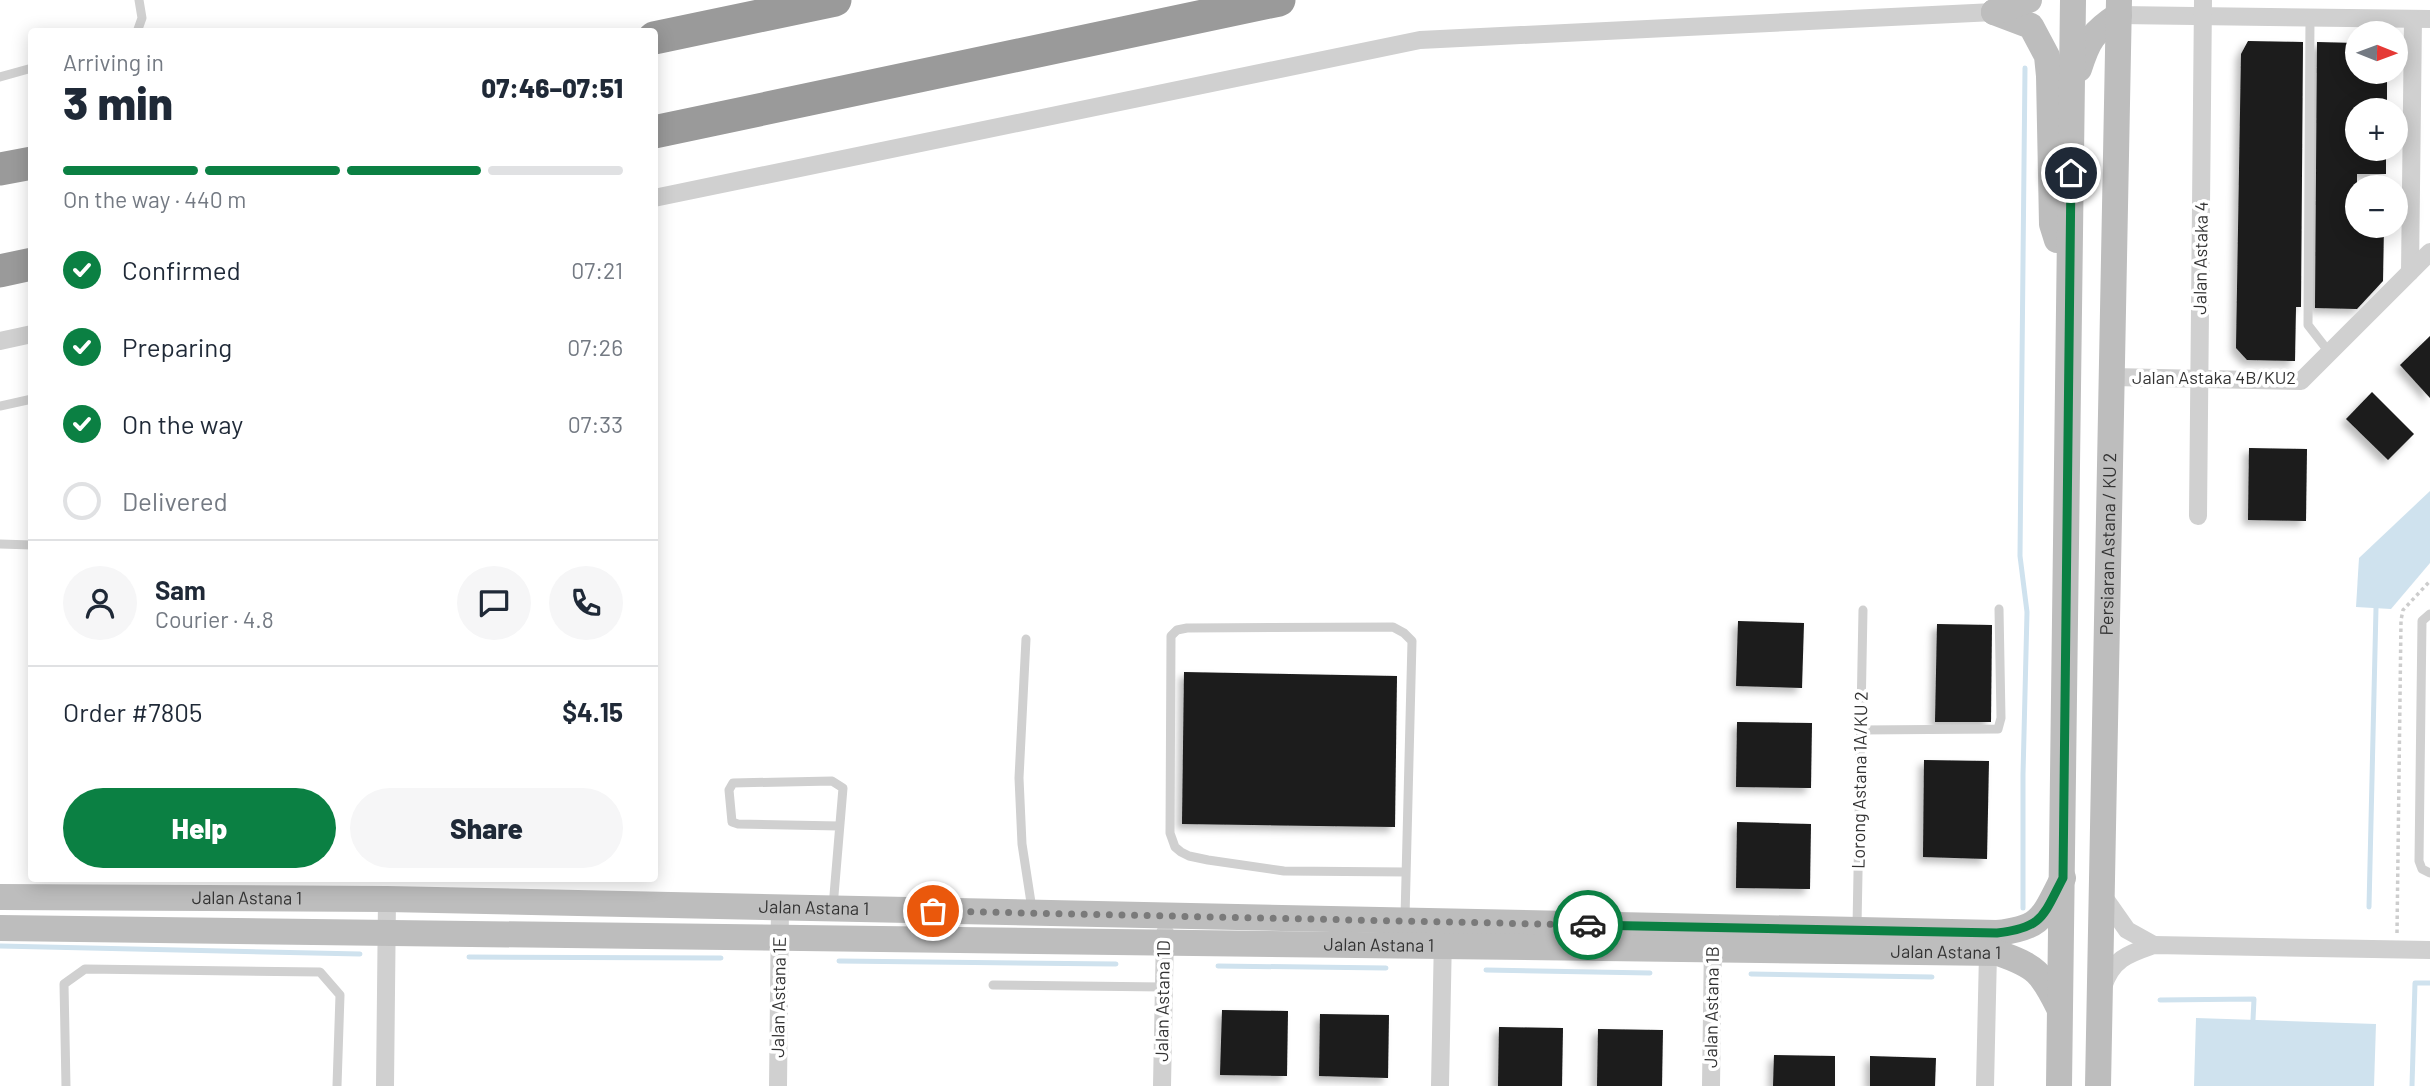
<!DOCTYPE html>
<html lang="en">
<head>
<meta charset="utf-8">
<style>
	:root { --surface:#fff; --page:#f6f6f7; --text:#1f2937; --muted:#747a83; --line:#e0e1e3; --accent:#0b8043 }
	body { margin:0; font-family:Barlow,sans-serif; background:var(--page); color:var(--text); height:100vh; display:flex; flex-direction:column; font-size:26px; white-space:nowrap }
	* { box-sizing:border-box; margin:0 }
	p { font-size:23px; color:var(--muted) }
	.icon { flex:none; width:38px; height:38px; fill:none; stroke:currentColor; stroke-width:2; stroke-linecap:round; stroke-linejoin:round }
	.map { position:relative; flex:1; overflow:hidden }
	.sheet { position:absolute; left:28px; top:28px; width:630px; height:854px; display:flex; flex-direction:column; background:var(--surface); border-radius:7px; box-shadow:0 4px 18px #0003 }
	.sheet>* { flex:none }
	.needle { width:46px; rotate:91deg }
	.fabs { position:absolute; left:2345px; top:21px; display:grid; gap:14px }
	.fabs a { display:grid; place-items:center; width:63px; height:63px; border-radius:50%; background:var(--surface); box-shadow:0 4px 18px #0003; font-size:35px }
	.pin { position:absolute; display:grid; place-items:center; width:60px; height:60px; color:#fff; margin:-30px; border:4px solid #fff; border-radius:50%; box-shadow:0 2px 7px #0007 }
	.courier { position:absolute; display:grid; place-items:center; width:70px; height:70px; margin:-35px; border:5px solid #0b8043; border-radius:50%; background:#fff; color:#222; box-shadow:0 2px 9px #0007 }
	.overview em { font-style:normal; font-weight:800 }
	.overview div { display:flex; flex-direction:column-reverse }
	.overview { display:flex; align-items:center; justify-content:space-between; height:119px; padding:0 35px }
	h1 { font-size:46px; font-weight:800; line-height:52px }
	.bar { display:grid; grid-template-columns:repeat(4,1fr); gap:10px 7px; align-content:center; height:84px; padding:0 35px }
	.bar i { height:9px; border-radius:5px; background:var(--line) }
	.bar .selected { background:var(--accent) }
	.bar p { grid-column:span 4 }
	.line { display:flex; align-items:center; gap:18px; padding:0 35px; border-top:2px solid var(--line) }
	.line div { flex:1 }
	.round { display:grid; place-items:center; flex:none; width:74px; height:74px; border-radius:37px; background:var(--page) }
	ol { padding:0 35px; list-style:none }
	li { display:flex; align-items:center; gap:21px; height:77px }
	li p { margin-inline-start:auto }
	li .icon { padding:7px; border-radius:50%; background:var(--accent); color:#fff; stroke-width:4 }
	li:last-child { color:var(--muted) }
	li i { width:38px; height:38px; border:4px solid var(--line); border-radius:50% }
	.button { display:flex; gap:14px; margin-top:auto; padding:14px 35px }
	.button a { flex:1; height:80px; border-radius:42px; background:var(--accent); color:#fff; font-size:28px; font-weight:800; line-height:80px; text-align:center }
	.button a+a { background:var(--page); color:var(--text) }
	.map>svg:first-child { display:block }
</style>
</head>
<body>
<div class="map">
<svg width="2430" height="1086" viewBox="0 0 2430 1086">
	<defs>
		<filter id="shadow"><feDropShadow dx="-5" dy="5" stdDeviation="3.5" flood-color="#0004"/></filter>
	</defs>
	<rect width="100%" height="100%" fill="#fff"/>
	<g fill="#cfe2ee">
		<path d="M2430,491v72l-39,46 -35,-2 3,-49z"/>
		<path d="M2196,1018l180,6 -2,62h-180z"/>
	</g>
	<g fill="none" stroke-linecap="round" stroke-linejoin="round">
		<g stroke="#cfe2ee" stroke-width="5">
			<path d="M2369,907l7,-299"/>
			<path d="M2023,908v-133l4,-163 -7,-56 5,-488"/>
			<path d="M0,946l360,8"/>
			<path d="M469,957l252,1"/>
			<path d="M839,961l277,3"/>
			<path d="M1218,966l168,2"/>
			<path d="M1486,970l164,3"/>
			<path d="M1751,974l181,3"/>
			<path d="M2160,1000l94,-1 -1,21"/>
			<path d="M2412,1086l3,-103h15"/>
		</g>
	</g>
	<g fill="#1a1a1a" filter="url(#shadow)">
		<path d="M2248,41l55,1 -2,265h-5l-1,54 -48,-1 -11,-12 5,-294z"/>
		<path d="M2317,42l40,1v29h30v38h-30v39h29v25h-29v52h27l-1,55 -26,28 -42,-1z"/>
		<path d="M2430,336v62l-30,-33z"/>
		<path d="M2372,392l42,42 -26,26 -42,-41z"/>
		<path d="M2249,448l58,1 -1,72 -58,-1z"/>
		<path d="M1738,621l66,2 -2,65 -66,-2z"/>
		<path d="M1937,624l55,1 -1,97h-56z"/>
		<path d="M1184,672l213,4 -2,151 -213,-3z"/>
		<path d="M1737,722l75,1 -1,65 -75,-1z"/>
		<path d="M1924,760l65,1 -2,98 -64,-2z"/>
		<path d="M1737,822l74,2 -1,65 -74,-1z"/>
		<path d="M1222,1010l66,1 -1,65 -67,-1z"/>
		<path d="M1320,1014l69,1 -1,63 -69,-2z"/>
		<path d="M1499,1027l64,1 -1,58h-64z"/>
		<path d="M1598,1029l65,1 -1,56h-65z"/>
		<path d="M1774,1055l61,1v30h-62z"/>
		<path d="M1870,1056l66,2 -1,28h-65z"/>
	</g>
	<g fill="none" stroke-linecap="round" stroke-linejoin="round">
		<path stroke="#cdcdcd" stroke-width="3.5" stroke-dasharray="3.5 3.5" stroke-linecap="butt" d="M2397,933l4,-313 2,-10 27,-29"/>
		<g stroke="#d0d0d0" stroke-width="9">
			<path d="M2310,18l-2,307 21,27"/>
			<path d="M137,32l5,-14 -3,-18"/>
			<path d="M0,77l32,-9"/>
			<path d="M0,406l32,-7"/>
			<path d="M0,544l32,1"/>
			<path d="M2430,614l-8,7 -3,240 3,8 8,4"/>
			<path d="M1026,639l-7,139 3,66 10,65"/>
			<path d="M1861,730l137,-1 3,-11 -2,-109"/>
			<path d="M833,907l10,-119 -11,-7 -99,2 -4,7 3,32 6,2 101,2"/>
			<path d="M1405,917l7,-276 -8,-8 -11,-6 -206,1 -10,2 -6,6 -1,197 5,14 6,5 8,4 19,4 76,11 122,1"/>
			<path d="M1857,926l6,-316"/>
			<path d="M993,985l170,2"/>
			<path d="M66,1086l-2,-102 21,-15 235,3 20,23 -3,91"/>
		</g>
		<g stroke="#d0d0d0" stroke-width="18">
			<path d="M2119,15l311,4"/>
			<path d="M654,198l766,-158 574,-28"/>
			<path d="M2410,272l3,-253"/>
			<path d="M0,341l32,-7"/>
			<path d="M2113,377l188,4 129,-129"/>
			<path d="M2198,516l5,-516"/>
			<path d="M2101,893l26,37 27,15"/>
			<path d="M2103,987c9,-28 25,-33 51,-42l276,5"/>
			<path d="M385,1086l2,-187"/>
			<path d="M778,1086l2,-179"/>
			<path d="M1162,1086l3,-153"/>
			<path d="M1440,1086l3,-150"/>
			<path d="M1711,1086l2,-145"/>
			<path d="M1985,1086l3,-133"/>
		</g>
		<g stroke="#bdbdbd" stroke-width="26">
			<path d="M1994,12l37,14 16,30 2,20 3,148 5,16"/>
			<path d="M1994,12l35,-12"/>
			<path d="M2079,69c9,-29 14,-37 40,-54"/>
			<path id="s1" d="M0,897l387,2 1610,34c46,-5 46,-17 66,-55"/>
			<path id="s2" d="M0,928l1998,25c38,13 44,20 61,55"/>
			<path d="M2059,1086l14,-1086"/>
			<path id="s3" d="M2098,1086l21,-1086"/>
		</g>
		<g stroke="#9a9a9a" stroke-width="33">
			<path d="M654,38l181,-38"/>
			<path d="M654,132l625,-132"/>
			<path d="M0,169l32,-6"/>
			<path d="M0,271l32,-7"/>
		</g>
	</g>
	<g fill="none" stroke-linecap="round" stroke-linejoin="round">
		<path stroke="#7a7a7a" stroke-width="7" stroke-dasharray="0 12.6" d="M933,911l655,14"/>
		<path stroke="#0b8043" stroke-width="9" d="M1588,925l409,8c46,-5 46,-17 66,-55l8,-705"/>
	</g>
	<g text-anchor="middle" stroke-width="7" stroke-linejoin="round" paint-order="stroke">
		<g font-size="18" fill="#333" stroke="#fff">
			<text transform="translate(2201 258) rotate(-89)" y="6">Jalan Astaka 4</text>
			<text x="2214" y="384">Jalan Astaka 4B/KU2</text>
			<text dy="6" stroke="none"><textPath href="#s3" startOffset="542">Persiaran Astana / KU 2</textPath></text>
			<text transform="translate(1860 780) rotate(-89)" y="6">Lorong Astana 1A/KU 2</text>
			<text dy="6" stroke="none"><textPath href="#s1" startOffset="247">Jalan Astana 1</textPath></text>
			<text dy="6" stroke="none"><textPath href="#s1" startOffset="814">Jalan Astana 1</textPath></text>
			<text dy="6" stroke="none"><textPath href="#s2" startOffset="1379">Jalan Astana 1</textPath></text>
			<text dy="6" stroke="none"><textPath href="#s2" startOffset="1946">Jalan Astana 1</textPath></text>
			<text transform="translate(779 997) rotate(-89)" y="6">Jalan Astana 1E</text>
			<text transform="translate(1163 1001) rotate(-89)" y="6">Jalan Astana 1D</text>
			<text transform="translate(1712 1007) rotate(-89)" y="6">Jalan Astana 1B</text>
		</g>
	</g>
</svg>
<div class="fabs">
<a><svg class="needle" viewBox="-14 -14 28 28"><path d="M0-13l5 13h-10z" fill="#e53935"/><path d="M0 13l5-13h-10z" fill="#747a83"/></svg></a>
<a>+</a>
<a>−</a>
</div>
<div class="pin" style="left:933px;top:911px;background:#ea580c"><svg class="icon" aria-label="bag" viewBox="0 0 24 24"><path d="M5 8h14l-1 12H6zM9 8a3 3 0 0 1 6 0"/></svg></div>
<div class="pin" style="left:2071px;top:173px;background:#1f2937"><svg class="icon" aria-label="home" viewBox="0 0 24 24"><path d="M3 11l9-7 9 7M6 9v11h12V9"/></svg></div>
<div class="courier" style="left:1588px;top:925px"><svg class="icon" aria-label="car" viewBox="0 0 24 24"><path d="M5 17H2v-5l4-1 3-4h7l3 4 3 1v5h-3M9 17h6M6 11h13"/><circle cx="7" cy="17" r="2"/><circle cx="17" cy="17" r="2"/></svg></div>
<section class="sheet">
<div class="overview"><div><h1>3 min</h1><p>Arriving in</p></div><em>07:46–07:51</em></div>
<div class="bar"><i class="selected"></i><i class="selected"></i><i class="selected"></i><i></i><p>On the way · 440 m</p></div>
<ol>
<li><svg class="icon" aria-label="check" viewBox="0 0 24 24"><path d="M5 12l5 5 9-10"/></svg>Confirmed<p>07:21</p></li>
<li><svg class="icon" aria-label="check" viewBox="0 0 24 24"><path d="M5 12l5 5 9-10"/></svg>Preparing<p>07:26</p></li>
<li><svg class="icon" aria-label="check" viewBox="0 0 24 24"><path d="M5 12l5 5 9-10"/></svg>On the way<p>07:33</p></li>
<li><i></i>Delivered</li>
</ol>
<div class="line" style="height:126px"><a class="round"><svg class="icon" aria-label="person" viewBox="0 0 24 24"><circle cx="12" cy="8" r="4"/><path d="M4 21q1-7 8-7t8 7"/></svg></a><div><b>Sam</b><p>Courier · 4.8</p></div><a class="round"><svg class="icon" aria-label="chat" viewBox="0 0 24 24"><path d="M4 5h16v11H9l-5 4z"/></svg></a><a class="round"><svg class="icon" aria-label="phone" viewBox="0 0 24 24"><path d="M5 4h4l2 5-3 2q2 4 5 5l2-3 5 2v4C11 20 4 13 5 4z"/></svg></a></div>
<div class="line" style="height:91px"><div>Order #7805</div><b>$4.15</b></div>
<div class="button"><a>Help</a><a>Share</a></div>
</section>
</div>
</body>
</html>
